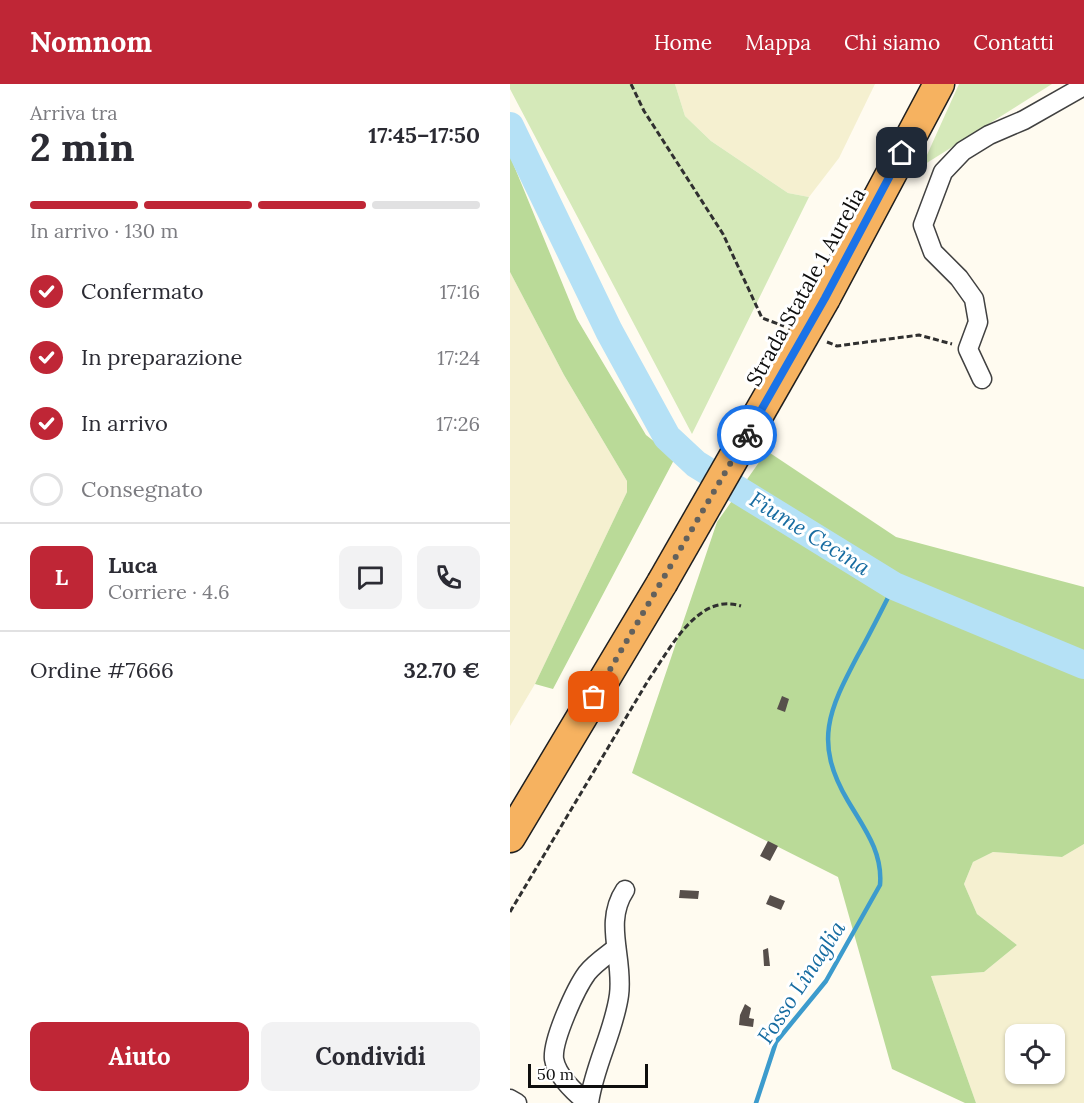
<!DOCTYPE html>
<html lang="it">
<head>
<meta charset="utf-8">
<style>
	:root { --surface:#fff; --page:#f2f2f3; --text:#2b2b33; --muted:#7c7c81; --line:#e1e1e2; --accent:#bf2636 }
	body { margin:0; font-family:Lora,serif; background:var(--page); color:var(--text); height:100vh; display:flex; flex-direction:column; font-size:22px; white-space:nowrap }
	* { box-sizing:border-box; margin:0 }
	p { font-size:20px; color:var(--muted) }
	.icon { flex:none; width:33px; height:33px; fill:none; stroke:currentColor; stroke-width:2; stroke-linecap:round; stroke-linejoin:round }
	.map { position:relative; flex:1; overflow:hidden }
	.drawer { display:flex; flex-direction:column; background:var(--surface); width:510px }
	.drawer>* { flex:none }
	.buttons { position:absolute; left:495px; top:940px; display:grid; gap:12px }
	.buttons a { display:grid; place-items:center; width:60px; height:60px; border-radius:12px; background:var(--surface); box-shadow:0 2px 4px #0004; font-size:30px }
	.scale { position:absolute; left:18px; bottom:15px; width:120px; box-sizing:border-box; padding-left:6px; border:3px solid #0e0e0e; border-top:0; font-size:16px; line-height:21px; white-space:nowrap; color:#0e0e0e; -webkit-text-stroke:4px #fff; paint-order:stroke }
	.pin { position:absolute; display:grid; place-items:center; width:51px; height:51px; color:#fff; margin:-26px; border-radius:12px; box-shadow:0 3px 9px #0006 }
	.courier { position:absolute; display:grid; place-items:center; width:60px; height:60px; margin:-30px; border:4px solid #1a73e8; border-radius:50%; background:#fff; color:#222; box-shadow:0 2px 8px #0007 }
	.headline em { font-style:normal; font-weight:800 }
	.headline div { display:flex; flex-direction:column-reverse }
	.headline { display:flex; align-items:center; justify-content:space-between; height:102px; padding:0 30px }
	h1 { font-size:39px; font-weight:800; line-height:45px }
	.bar { display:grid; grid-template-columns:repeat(4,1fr); gap:9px 6px; align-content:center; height:72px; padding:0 30px }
	.bar i { height:8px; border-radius:4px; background:var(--line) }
	.bar .on { background:var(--accent) }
	.bar p { grid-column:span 4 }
	.line { display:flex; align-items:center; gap:15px; padding:0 30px; border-top:2px solid var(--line) }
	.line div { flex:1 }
	.round { display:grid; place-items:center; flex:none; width:63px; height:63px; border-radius:12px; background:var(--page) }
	ol { padding:0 30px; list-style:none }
	li { display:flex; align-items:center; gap:18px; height:66px }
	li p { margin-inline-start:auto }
	li .icon { padding:6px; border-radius:50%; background:var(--accent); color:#fff; stroke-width:4 }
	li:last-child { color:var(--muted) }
	li i { width:33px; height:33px; border:3px solid var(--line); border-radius:50% }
	.button { display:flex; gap:12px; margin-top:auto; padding:12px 30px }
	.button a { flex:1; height:69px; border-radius:12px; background:var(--accent); color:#fff; font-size:24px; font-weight:800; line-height:69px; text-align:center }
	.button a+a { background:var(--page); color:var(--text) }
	header { display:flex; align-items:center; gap:36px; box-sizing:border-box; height:84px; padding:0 30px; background:var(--accent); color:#fff }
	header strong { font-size:28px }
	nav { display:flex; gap:33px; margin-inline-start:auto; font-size:21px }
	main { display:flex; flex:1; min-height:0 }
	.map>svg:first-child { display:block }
</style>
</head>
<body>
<header>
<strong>Nomnom</strong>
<nav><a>Home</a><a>Mappa</a><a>Chi siamo</a><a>Contatti</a></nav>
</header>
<main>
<section class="drawer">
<div class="headline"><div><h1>2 min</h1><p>Arriva tra</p></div><em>17:45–17:50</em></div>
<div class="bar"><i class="on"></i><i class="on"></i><i class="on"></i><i></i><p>In arrivo · 130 m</p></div>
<ol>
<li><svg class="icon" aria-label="check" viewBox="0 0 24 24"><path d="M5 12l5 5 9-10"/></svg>Confermato<p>17:16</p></li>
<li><svg class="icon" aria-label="check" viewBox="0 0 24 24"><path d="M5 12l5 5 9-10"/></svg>In preparazione<p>17:24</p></li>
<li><svg class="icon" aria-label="check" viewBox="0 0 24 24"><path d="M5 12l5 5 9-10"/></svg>In arrivo<p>17:26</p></li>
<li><i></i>Consegnato</li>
</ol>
<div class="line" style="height:108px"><b class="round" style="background:var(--accent);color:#fff">L</b><div><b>Luca</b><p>Corriere · 4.6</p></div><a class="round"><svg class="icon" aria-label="chat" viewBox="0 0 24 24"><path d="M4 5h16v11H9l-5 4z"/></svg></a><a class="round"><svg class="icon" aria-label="phone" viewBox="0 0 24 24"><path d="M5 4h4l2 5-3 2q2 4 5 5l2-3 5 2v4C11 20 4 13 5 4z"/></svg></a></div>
<div class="line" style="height:78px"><div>Ordine #7666</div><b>32.70 €</b></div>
<div class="button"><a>Aiuto</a><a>Condividi</a></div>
</section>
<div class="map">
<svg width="574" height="1019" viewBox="0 0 574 1019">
	<rect width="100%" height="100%" fill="#fffbf0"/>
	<g fill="#f5f0d0" fill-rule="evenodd">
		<path d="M165,0h200l-36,74 -30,39 -21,-4 -77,-52 -26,-25z"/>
		<path d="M0,188l54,103 63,106v11l-92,192 -25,42z"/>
		<path d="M574,760v259h-108l-45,-127 53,-4 33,-27 -40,-31 -13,-30 9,-22 20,-10 69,5zM506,951h38v39h-38z"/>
	</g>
	<g fill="#d5e9b9">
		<path d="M0,0h165l10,32 26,25 77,52 21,4 -117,237 -182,-345z"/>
		<path d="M449,0h93l-130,82z"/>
	</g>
	<g fill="#bada98">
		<path d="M0,72l67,163 69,116 29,23 -122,231 -18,-5 92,-192v-11l-63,-106 -54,-103z"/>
		<path d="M257,367l129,86 188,50v257l-22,13 -69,-5 -20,10 -9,22 13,30 40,31 -33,27 -53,4 45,127h-11l-73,-34 -54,-192 -206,-104 85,-251z"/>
	</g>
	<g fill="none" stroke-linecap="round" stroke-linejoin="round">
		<path stroke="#3c9bcd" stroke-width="4.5" d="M246,1019l20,-61 50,-61 54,-96c3,-33 -16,-57 -32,-84 -35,-59 -19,-91 10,-146 13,-23 24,-46 36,-69"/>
		<path stroke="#b5e1f6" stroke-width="28" d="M0,42l99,205 58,106 29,27 198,122 190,79"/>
	</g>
	<g fill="#574f4b">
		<path d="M272,612l7,3 -4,13 -8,-3z"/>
		<path d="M258,757l10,5 -8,15 -10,-5z"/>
		<path d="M170,806l19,1 -1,8 -19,-1z"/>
		<path d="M260,811l15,6 -4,9 -15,-6z"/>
		<path d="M258,864l2,18h-6l-1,-16z"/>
		<path d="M235,920l6,4 -2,10 5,1 -1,8 -14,-2 1,-10z"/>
	</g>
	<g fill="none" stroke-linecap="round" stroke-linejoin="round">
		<defs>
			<g id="minor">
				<path d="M472,295l-14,-30 10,-27 -4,-23 -15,-21 -26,-26 -10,-27 20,-53 20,-21 26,-16 35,-15 60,-34"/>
				<path d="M0,1015l7,4"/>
				<path d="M78,1019c-13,-10 -31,-27 -34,-44 -2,-19 22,-71 33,-86 8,-10 19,-17 29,-25"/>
				<path d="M79,1019c5,-37 25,-71 30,-108 5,-37 -16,-72 6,-105"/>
			</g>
			<g id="trunk">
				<path d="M315,214l114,-214"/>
				<path d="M0,753l152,-254"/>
			</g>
		</defs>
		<use href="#minor" stroke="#414141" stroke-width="21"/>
		<use href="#trunk" stroke="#1f1f1f" stroke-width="33"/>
		<g stroke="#303030" stroke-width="3" stroke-dasharray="6 3" stroke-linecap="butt">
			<path d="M121,0l13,27 79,123 39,84 22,8"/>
			<path d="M317,258l10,4 82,-11 33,9"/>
			<path d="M0,828l139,-233c21,-30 49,-87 92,-73"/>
		</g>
		<use href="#minor" stroke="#fff" stroke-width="18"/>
		<use href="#trunk" stroke="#f6b260" stroke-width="30"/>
		<defs>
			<path id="trunk-bridge" d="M152,499l163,-285"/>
		</defs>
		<use href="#trunk-bridge" stroke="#1f1f1f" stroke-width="33" stroke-linecap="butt"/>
		<use href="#trunk-bridge" stroke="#f6b260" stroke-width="30"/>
	</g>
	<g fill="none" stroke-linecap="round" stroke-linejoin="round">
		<path stroke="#62615d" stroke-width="6" stroke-dasharray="0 10.8" d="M84,613l153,-262"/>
		<path stroke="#1a73e8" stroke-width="8" d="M237,351l78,-137 77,-145"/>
	</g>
	<g text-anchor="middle" stroke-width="6" stroke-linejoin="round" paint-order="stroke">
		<g font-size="21" fill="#0e0e0e" stroke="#fff">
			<text transform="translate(296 203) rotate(-61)" y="7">Strada Statale 1 Aurelia</text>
		</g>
		<g font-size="22" font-style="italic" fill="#176ca1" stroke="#fff">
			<text transform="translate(300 449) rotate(32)" y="8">Fiume Cecina</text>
			<text transform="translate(291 898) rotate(-57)" y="8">Fosso Linaglia</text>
		</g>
	</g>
</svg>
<div class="buttons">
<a><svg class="icon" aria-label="locate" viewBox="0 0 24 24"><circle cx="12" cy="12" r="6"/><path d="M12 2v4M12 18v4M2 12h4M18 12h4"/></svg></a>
</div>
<div class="scale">50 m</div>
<div class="pin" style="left:84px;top:613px;background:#ea580c"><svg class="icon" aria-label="bag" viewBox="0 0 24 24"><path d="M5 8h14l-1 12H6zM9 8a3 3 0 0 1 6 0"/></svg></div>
<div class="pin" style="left:392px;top:69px;background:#1f2937"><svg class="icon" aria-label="home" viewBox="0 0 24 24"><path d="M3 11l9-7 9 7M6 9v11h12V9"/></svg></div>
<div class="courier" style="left:237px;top:351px"><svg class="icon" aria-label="bike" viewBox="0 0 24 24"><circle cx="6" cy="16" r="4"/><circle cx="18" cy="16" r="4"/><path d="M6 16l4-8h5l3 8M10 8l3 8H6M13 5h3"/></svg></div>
</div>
</main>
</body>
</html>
